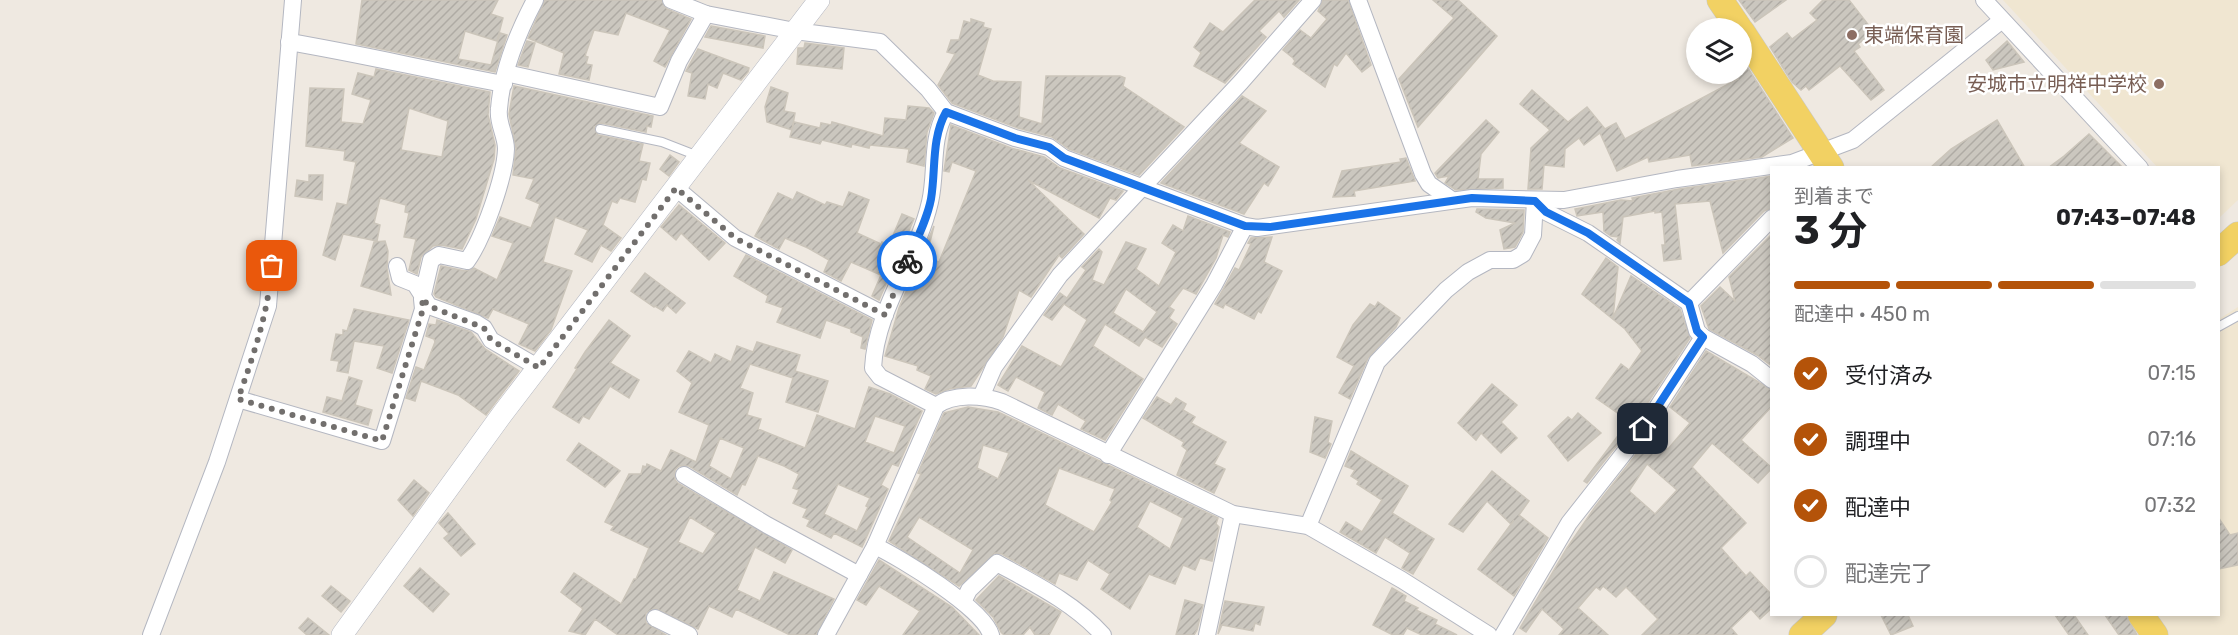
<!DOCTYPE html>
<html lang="ja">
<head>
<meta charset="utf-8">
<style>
	:root { --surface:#fff; --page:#f2f2f2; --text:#202124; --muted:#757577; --line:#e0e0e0; --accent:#b45309 }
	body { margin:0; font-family:Rubik,"Noto Sans JP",sans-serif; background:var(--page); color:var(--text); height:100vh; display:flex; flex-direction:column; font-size:22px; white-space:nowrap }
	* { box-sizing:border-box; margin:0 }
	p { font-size:20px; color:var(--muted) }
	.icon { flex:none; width:33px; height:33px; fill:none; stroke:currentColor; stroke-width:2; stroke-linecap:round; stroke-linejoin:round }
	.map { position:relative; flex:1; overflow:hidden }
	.details { position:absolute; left:1770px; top:166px; width:450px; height:450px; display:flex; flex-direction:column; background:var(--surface); border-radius:0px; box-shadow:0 3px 9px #0003 }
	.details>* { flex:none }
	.buttons { position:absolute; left:1686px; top:18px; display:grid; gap:12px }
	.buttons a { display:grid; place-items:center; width:66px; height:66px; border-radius:50%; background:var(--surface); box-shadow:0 3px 9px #0003; font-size:30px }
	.pin { position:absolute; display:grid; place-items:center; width:51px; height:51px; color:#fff; margin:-26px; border-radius:12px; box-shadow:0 3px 9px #0006 }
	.courier { position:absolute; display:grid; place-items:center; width:60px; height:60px; margin:-30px; border:4px solid #1a73e8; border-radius:50%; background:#fff; color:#222; box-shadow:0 2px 8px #0007 }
	.headline em { font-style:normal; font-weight:700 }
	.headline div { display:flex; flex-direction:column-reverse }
	.headline { display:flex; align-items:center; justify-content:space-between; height:102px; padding:0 24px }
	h1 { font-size:39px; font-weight:700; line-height:45px }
	.bar { display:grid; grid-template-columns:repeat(4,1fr); gap:9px 6px; align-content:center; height:72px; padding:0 24px }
	.bar i { height:8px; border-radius:4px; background:var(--line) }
	.bar .active { background:var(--accent) }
	.bar p { grid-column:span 4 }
	ol { padding:0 24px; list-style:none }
	li { display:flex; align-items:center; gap:18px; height:66px }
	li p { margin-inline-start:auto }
	li .icon { padding:6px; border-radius:50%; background:var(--accent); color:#fff; stroke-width:4 }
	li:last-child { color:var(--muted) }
	li i { width:33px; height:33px; border:3px solid var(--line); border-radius:50% }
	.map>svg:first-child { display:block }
</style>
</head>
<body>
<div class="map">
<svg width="2238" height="635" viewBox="0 0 2238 635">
	<defs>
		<pattern id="building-hatch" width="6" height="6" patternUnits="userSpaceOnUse" patternTransform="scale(1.5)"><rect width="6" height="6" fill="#cbc7bf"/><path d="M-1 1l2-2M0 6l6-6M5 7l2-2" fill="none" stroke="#afaba4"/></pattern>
	</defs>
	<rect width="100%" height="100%" fill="#efe9e1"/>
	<g fill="#f0e6d1">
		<path d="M2003,0h235v200l-19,18 -1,-50h-60z"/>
		<path d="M2238,307v328h-72l-14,-20h66l1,-296z"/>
	</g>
	<g fill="url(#building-hatch)" stroke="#cbc5ba" stroke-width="1.5" fill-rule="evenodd">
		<path d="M362,0h136l-7,14 12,4 -6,23 -32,-10 -7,28 33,6 9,-32 7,2 -12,37 -139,-28z"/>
		<path d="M545,0h116l6,9 24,10 -26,48 -11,-6 16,-31 -44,-17 -8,22 -24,-5 -9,26 3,1 -2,7 6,1 -3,15 -30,-6 5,-21 -36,-15z"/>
		<path d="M1255,0h44l-15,17 -5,-6 -20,20 7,6 -41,46 -31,-17 7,-13 -7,-6 16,-24 13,9z"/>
		<path d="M1323,0h25l23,65 -9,7 -16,-19 -9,13 -3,-2 -9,23 -32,-23 2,-3 -2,-3 -10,-8 17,-20 11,8 16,-19 -9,-8z"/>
		<path d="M1433,0h25l39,36 -79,91 -19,-48 55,-61z"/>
		<path d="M1739,0h47l-31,22z"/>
		<path d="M1823,0h26l25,32 -16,12 2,3 -6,4 30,39 -13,10 -31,-34 -31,24 -3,-4 -5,4 -9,-8 -22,-35 17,-14 5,6 25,-19 -7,-7z"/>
		<path d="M971,19l13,4 -1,4 8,2 -13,46 15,6 28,1 -2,35 23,7 4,-48h74l5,2 -2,8 61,41 -45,48 -70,-26 -17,-12 -34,-9 -66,-25 -14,-18 17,-31 -8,-2 4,-12h8l5,-19 7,2z"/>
		<path d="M711,26l54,10 -2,12 -58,-11z"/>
		<path d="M527,41l8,2 -7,24 -10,-2z"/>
		<path d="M2007,41l17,21 -31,8 -7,-10z"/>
		<path d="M805,43l39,5 -2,21 -45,-5 1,-16h6z"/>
		<path d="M698,49l51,19 -1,4 -7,8 -18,-7 -6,15 -9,-4 -3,15 -17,-3 4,-23 -6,-2z"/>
		<path d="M1742,59l51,79 -31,19 -70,9 -2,-11 -41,7 -1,-5 -31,14 -17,-38 -16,12 -5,-7 -14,11 -1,18 -20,-2 -2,24h-14l3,-41 19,-18 -30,-26 12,-14 36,32 19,-15 18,22 11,-6 9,16 113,-60 -5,-5h9z"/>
		<path d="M376,69l114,23 -2,23 7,30 -1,14 -18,60 -14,30 -21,-4 -8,1 -12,11 -4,17 -8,-4 7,-31 -12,-2 5,-24 -4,-1 1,-7 -26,-7 -6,25 6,2 -3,16 -34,-7 -8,26 -12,-5 14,-52 10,2 9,-43 -12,-2 1,-9 -39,-5 4,-58 34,1 -3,33 22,2 8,-24 -19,-6 6,-21 16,4zM409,108l39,13 -6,36 -41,-7z"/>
		<path d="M514,86l139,30 -2,11 -4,-1 -1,6 -45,-9 -7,4 4,8 45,9 -4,17 11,2 -4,17 -4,-1 -7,23 -15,-4 -3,5 -5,-2 -9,24 18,13 -10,13 -10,-6 -9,17 -17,-8 13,-24 -33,-13 -12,45 29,9 -21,59 -16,21 -16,-7 10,-20 -36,-15 -5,9 -52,-21 -2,-3 7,-28 24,5 9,-3 23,12 16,-37 -21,-7 8,-19 31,11 9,-24 -14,-6 8,-19 -21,-4 3,-27 -7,-34z"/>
		<path d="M771,87l17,6 -4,18 11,2 -3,17 -25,-8 -2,-15z"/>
		<path d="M1242,96l24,15 -27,32 40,24 -11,19 -4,-3 -20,31 -83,-31z"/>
		<path d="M908,106l21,2 5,5 -7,19 -3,34 -17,-4 2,-13 -39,-4 -1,3 -17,-4 -1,3 -29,-7 -2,4 -30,-7 4,-15 26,6 1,-5 10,2 1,-3 51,14 2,-18 21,2z"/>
		<path d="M1486,120l13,12 -18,22 -3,25h25v9l-47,2 -11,-7 4,-7 -11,2 -3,-5z"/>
		<path d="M1997,120l28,48h-95l21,-19z"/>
		<path d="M951,125l60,23 33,9 16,11 63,23 -7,9 -6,-2 -11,20 -71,-38 56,54 -22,24 -3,-3 -28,42 -12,-7 -16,47 -32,49 -22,3 -13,5 -11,-5 6,-13 -14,-6 1,-4 -33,-10 14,-48 35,-82 -8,32 13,4 37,-91 -24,-9 -3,10 -5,-1z"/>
		<path d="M2089,134l34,34h-75l16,-12z"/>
		<path d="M670,155l9,7 -10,14 -9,-7z"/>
		<path d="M1406,158l9,23 -61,10 1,5 -22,1 9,-26 59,-9 -1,-3z"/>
		<path d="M309,175h14l-1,25 -27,-4 2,-16 12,2z"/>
		<path d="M1772,176v32l-8,3 -41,42 -13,-52 -35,3 6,55 -17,2 -2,-16h3l-3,-33 -7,1v-2l-32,6 -3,26 -3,-3 2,-3 -8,-1 -7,-5 -1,-19 -26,4 -2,-7 46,-9 12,1 -1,-3 47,-9z"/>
		<path d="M797,192l28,13 2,-3 16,5 6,-15 20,8 -12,33 24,11 1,-2 7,3 13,-31 12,5 -35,81 -7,-4 9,-21 -30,-13 -10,19 -17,-9 5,-12 -21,-12 -23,-10 -6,11 -24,-13 23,-43 15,7z"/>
		<path d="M679,205l46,38 -16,17 -28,-27 -5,7 -15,-13z"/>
		<path d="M1477,209l47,1 -1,22 -8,15 -11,2 -4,-19 15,-7 -29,-5 -10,-6z"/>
		<path d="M1188,216l42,16 -2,5 -5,-2 -7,23 -20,36 -13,-6 -14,19 5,3 -5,8 8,6 -15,23 -17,-10 -6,9 -34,-22 -12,22 50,33 -38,61 -24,-11 5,-8 -28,-17 -6,11 -14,-7 7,-16 -29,-15 -8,14 -10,-6 24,-39 39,21 26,-47 -23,-16 -12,16 -8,-5 16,-22 7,5 19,-28 -4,-3 17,-18 3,3 -10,28 12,5 22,-43 20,7 -10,20 23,17 17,-34 -14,-9 11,-18 10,6zM1126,289l31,23 -14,20 -30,-19z"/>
		<path d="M1772,234v132l-15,-11 -48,-26 -8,-23 19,-19 15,14 -6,-24z"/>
		<path d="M1272,237l-8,25 18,9 -21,42 -3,-2 -4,8 -29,-15 -2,4 -8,-4 20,-36 4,2 12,-26 -3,-1 3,-5z"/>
		<path d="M385,241l3,10 -1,17 4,27 -30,-9 13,-44z"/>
		<path d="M746,255l126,65 -7,29 -4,-1 2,-11 -12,-5v-3l-25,-9 -6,18 -43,-16 6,-14 -17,-6 2,-6 -34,-20z"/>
		<path d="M1606,258l12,9 -5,51 18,-42 49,33 10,29 -47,72 -6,-6 -15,12 -26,-18 25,-34 8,6 13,-19 -17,-22 -43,-35z"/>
		<path d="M645,273l40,30 -9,10 -9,-8 -4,6 -8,-5 -1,1 -23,-16z"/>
		<path d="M1378,302l22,16 -4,9 -28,31 -18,41 -11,-6 15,-27 -17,-9 16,-32 17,-21 5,3z"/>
		<path d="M354,309l55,11 -17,53 -15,-5 7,-22 -30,-5 -6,32 -11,-2 2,-10 -8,-1 5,-26 7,1v-5l4,1z"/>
		<path d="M437,320l34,12 14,17 34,22 -33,44 -28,-20 -37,-14 -6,20 -9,-3 10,-31 8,3 11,-28 -1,-3 -8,-3 3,-12 7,1z"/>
		<path d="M609,320l21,16 -20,27 29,17 -10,18 -19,-12 -21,33 -6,-3 -4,7 -26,-16 24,-38 -2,-1 10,-16z"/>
		<path d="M757,342l43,13 -5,16 33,10 -10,31 -32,-10 7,-24 -43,-14 -10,24 13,5 -6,22 14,4 -3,10 47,19 12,-33 38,14 14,-42 21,7 32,17 -24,55 -6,-2 -11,21 7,4 -26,58 -28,-14 -3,5 -24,-12 3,-6 -7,-3 4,-8 -14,-6 6,-13 -6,-2 6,-14 -15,-8 -26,-10 -13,29 -3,-1 -5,11 -48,-29h-10l-4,4v10l4,4 113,66 -7,13 -30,-16 -18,43 23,11 14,-29 60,27 -18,36h-26l-54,-26 -4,8 -23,-11 -11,23 -43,-21 -9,5v10l20,12h-48l-23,-16 -10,16 -16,-4 14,-22 -22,-17 13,-19 47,31 13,-25h2l13,-31 -38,-18 3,-4 -9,-4 24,-48h12l2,-8 3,1 1,-3 14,7 10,-21 25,12 13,-37 -30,-13 13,-29 -15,-12 12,-20 22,12 4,-9 16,8 6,-16 16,6zM875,416l30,10 -11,27 -29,-11zM720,438l24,10 -13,31 -22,-13zM838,484l32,14 -4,8 2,1 -11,24 -33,-17zM690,517l26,16 -13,21 -25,-12z"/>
		<path d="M1706,351l66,39v16l-31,34 31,28 -14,15 -46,-40 -20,24 54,56 -25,25 25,28 4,-4 22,23v13l-12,11 -9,-10 -20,19 6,7h-95l16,-16 -32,-32 -10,10 -13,-11 -3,4 -4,-3 -18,21 30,27h-49l5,-6 -22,-20 -16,23 -6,-4 47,-80 28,-41 50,-64 12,8 5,-7 6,5 22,-26 -20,-16zM1647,464l30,26 -22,24 -26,-23z"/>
		<path d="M349,377l13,4 -7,24 17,5 -4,15 -45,-13 4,-15 15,4z"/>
		<path d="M1492,384l25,21 -16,17 16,16 -16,15 -20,-20 -5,7 -18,-17z"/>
		<path d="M1157,397l14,8 5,-7 10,6 -3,6 12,7 -4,6 35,19 -12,22 11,5 -11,24 -37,-18 10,-25 -5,-4 2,-4 -41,-24z"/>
		<path d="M968,407l30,5 220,106 -2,6 3,3 -7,34 -12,-3 -5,12 -12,-5 -8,19 -26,-10 -19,35 -29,-20 9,-15 -22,-14 -11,20 -18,-7 -4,11 -53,-30 -7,-1 -36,33 -70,-45 32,-67 -3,-1 26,-60zM983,445l26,8 -11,26 -21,-11zM1059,468l56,21 -5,11 2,2 -18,30 -49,-27zM1150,501l33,17 -13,31 -33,-22zM919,517l54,33 -13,23 -53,-36z"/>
		<path d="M1578,413l23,20 -33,28 -20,-25 20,-19 4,3z"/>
		<path d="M1315,417l17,4 -4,21 3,2 -6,14 -15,-6z"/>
		<path d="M1620,433l5,2 -38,48 -3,-2z"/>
		<path d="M579,443l41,28 -15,16 -38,-27z"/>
		<path d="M1351,451l57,35 -16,27 42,26 -21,35 -11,-6 8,-15 -25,-16 -9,16 -36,-21 6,-10 16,10 20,-32 -25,-16 2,-3 -8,-5 4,-6 -10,-4z"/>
		<path d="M1492,471l37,30 -10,14 29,23 -34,58 -36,-27 36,-49 -3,4 -24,-23 -24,31 -14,-8z"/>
		<path d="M414,480l15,13 -16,23 -15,-16z"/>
		<path d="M448,513l27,31 -14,12 -17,-18 5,-4 -10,-11z"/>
		<path d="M2218,517l12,18 8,-2v32l-20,4z"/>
		<path d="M879,560l73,47 27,28h-76l17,-24 -41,-25 -13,19 -9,-5z"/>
		<path d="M420,568l29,26 -16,18 -29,-26z"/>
		<path d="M999,576l62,36 -12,23h-14l-5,-8 -7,8h-19l-3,-3 -8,-15 -17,-17z"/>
		<path d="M331,586l19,15 -9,11 -19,-16z"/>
		<path d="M1392,588l14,8 -2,5 14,7 -2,2 21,10 -2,4 22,11h-35l-15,-7 -4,7h-10l-20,-10z"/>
		<path d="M1185,600l18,5 -6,25 -3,5h-18z"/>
		<path d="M1225,601l39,6 -4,18 -5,-2 -2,8 -31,-6 -4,9z"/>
		<path d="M1881,615h27l5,11 -22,9z"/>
		<path d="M2055,615h19l14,20h-19z"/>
		<path d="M2105,615h21l11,20h-18z"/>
		<path d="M308,618l21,17h-22l-8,-7z"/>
	</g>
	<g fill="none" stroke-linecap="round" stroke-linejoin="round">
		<defs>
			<g id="service">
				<path d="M600,129l62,13 36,14"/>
				<path d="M2218,327l20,-11"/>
			</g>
			<g id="minor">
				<path d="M671,0l35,14 89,17 85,11 48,47 18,23 69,26 34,9 15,11 181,68 12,2 215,-30 92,2 113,-21 115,-16 61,-23 149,-120"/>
				<path d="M1358,0l65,174 6,10 23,16"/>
				<path d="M1984,0l156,168"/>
				<path d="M289,42c72,12 143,29 215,42"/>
				<path d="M506,73l154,34 19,-46 27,-47"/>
				<path d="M676,188l59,50 150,77"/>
				<path d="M1535,201l11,11 42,21 101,70"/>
				<path d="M397,266l3,12 15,6 14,22 47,17 8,5 7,12 48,28"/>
				<path d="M1689,303l8,28 6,6 49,27 20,16"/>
				<path d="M1689,303l83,-85"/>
				<path d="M981,397l13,-30 66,-92 181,-193 72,-82"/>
				<path d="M238,399l144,42 41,-132 -1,-10 9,-39 8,-5 28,6c16,-22 38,-84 39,-112 0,-14 -9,-26 -7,-40 3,-39 18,-75 36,-109"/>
				<path d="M936,406l-56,-29 -7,-9c3,-60 44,-109 57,-166 7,-30 0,-62 16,-90"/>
				<path d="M1108,455l106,-170 31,-59"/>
				<path d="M684,475l83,50 92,50"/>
				<path d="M1308,526l69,-164 69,-72 22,-18 22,-12h23l10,-6 10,-19 2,-34"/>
				<path d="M875,546c26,12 109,63 116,89"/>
				<path d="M963,602l6,-12 28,-27c38,21 77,40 106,72"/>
				<path d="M655,618l34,17"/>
				<path d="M151,635l66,-173 51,-156 25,-306"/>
				<path d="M826,635l49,-89 61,-140c17,-13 47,-11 66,-4l231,112 75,12 94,54 87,55"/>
				<path d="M1207,635l26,-121"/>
				<path d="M1503,635l66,-112 74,-94 60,-92"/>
			</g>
			<path id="tertiary" d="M342,635l161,-222 316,-413"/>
			<g id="primary">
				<path d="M1720,0l19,28"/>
				<path d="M1742,32l89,136"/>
				<path d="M2218,253l20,-18"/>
				<path d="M2141,615l14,20"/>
				<path d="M1802,635l22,-20"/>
			</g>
		</defs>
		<use href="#service" stroke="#b4b7c1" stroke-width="10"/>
		<use href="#minor" stroke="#b4b7c1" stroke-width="18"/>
		<use href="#tertiary" stroke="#b4b7c1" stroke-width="22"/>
		<use href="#primary" stroke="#c9c9c9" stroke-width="27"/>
		<use href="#service" stroke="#fff" stroke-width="8"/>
		<use href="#minor" stroke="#fff" stroke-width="16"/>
		<use href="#tertiary" stroke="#fff" stroke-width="21"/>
		<use href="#primary" stroke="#f2d163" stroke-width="26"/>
	</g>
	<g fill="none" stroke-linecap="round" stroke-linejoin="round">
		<path stroke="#726f6d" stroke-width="6" stroke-dasharray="0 10.8" d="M272,266c-4,47 -18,88 -34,133l144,42 41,-132 -1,-11 7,8 55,22 7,12 48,28 137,-180 59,50 150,77 22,-54"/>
		<path stroke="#1a73e8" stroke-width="8" d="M907,261c9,-20 20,-41 24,-62 5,-29 0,-60 15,-87l69,26 34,9 15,11 181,68 25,1 202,-29 63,3 11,11 42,21 101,70 8,28 6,6 -60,92"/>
	</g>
	<g fill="#8d6e63" stroke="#fff" stroke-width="2">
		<circle cx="1852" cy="35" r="6"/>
		<circle cx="2159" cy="84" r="6"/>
	</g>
	<g text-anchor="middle" stroke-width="5" stroke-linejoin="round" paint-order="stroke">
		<g font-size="20" fill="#785e54" stroke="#fff" text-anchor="start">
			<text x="1864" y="42">東端保育園</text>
			<text x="2147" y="91" text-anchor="end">安城市立明祥中学校</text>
		</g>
	</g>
</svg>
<div class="buttons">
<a><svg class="icon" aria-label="layers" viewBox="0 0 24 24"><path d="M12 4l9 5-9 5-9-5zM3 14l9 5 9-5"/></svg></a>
</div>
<div class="pin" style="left:272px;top:266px;background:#ea580c"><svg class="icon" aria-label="bag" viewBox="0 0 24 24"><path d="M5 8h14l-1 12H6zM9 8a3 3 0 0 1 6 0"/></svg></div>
<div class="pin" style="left:1643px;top:429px;background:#1f2937"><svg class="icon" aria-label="home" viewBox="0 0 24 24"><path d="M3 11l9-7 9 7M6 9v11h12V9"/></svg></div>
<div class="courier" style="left:907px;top:261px"><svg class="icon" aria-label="bike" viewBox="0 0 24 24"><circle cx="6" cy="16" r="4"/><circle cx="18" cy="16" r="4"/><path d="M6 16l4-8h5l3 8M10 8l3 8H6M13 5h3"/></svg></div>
<section class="details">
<div class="headline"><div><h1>3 分</h1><p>到着まで</p></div><em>07:43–07:48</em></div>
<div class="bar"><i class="active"></i><i class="active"></i><i class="active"></i><i></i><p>配達中 · 450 m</p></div>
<ol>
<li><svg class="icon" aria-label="check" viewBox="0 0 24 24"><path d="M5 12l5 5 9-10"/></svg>受付済み<p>07:15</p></li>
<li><svg class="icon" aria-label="check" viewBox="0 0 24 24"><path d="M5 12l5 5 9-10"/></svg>調理中<p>07:16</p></li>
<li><svg class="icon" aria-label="check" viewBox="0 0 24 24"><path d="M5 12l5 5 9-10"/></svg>配達中<p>07:32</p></li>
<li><i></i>配達完了</li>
</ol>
</section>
</div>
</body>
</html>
